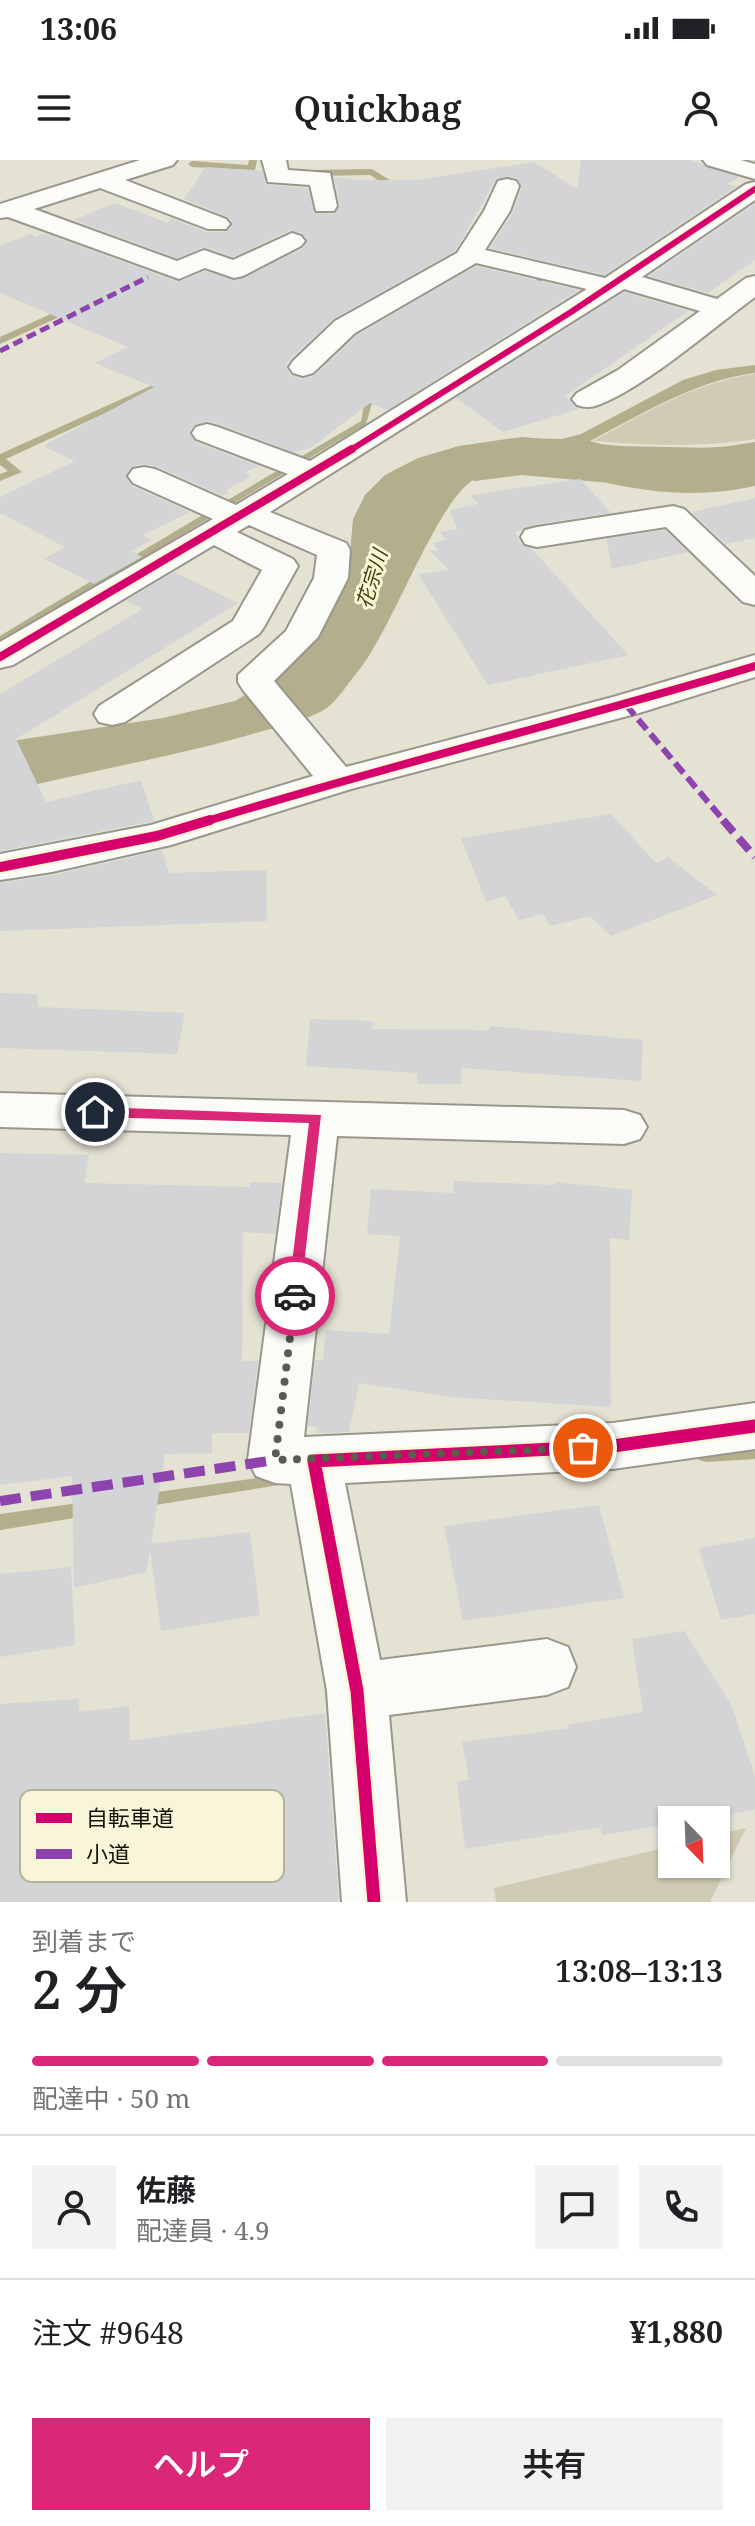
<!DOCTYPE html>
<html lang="ja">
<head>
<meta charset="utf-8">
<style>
	:root { --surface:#fff; --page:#f2f2f2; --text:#202124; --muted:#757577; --line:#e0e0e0; --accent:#db2777 }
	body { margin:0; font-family:"Noto Serif","Noto Sans JP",serif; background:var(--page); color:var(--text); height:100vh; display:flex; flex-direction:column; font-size:30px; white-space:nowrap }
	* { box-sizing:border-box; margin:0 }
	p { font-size:26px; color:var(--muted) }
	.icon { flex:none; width:44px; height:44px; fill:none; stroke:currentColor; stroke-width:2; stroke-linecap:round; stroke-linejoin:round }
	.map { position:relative; height:1742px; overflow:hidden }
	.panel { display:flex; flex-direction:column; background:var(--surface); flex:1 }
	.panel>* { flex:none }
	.needle { width:52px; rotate:157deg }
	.tools { position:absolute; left:658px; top:1646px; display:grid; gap:16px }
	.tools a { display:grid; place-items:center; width:72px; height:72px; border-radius:0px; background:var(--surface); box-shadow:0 2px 6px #0004; font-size:40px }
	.pin { position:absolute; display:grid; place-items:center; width:68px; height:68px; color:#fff; margin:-34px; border:4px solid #fff; border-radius:50%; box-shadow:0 2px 8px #0007 }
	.courier { position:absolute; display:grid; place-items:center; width:80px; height:80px; margin:-40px; border:6px solid #db2777; border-radius:50%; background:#fff; color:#222; box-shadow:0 2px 10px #0007 }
	.headline em { font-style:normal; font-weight:600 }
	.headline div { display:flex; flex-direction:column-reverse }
	.headline { display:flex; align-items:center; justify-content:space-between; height:136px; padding:0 32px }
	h1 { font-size:52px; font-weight:600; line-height:60px }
	.bar { display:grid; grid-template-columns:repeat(4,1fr); gap:12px 8px; align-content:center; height:96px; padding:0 32px }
	.bar i { height:10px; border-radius:6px; background:var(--line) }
	.bar .on { background:var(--accent) }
	.bar p { grid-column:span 4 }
	.line { display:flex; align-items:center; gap:20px; padding:0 32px; border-top:2px solid var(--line) }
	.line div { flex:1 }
	.round { display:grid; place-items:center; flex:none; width:84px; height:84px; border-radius:0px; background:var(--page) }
	.primary-button { display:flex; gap:16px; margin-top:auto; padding:16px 32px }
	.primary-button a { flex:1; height:92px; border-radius:0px; background:var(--accent); color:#fff; font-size:32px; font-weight:600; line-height:92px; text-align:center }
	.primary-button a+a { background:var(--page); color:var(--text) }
	.status { display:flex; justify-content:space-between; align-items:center; height:56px; padding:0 40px; background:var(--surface); direction:ltr }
	.status svg { height:22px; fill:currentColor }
	header { display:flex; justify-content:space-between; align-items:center; height:104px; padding:0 32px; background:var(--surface); font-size:36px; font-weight:600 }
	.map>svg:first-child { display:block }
</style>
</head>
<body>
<div class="status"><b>13:06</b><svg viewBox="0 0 49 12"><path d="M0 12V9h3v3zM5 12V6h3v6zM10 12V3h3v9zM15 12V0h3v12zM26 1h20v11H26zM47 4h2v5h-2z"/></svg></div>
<header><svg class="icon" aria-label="menu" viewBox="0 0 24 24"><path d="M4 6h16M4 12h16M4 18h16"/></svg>Quickbag<svg class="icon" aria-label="person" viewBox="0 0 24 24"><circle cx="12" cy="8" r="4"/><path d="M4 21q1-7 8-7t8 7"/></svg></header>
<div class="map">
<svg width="755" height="1742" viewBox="0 0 755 1742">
	<rect width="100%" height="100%" fill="#e4e2d3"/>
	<g fill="#cfcbb4">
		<path d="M755,214v65c-55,9 -107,6 -162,2 53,-28 102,-59 162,-67z"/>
		<path d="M746,1668l-36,74h-214l-2,-14 178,-42v18h44v-29z"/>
	</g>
	<g fill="#b3ae8b">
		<path d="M538,118l6,1 -20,18 -150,99 -8,28 -366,220v-8l36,-22 325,-193 5,-26 155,-102z"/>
		<path d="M755,205v8c-61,8 -111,40 -165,68l14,4 -7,36c-35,-8 -84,-20 -119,-4 -40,17 -86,157 -123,198 -9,11 -20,29 -33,36 -23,12 -54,18 -80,26 -80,22 -162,36 -242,56v-47l18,-6 145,-22 72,-17 38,-23 75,-100 5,-59 12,-24 20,-20 33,-17 41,-12 55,-8 48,1 19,-5 102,-54 33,-10z"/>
		<path d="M755,282v44c-49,11 -98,8 -147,-3l6,-37 103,2z"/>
		<path d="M287,1314l-2,10 -285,46v-16z"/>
	</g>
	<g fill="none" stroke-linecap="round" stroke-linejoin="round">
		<g fill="#b3ae8b" fill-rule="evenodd">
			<path d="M249,0h8l-2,10 -63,-3 -4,-3 4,-3 56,4z"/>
			<path d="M372,9l29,18v4h-6l-25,-16 -59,1 -4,-3 4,-3z"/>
			<path d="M75,143l5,3 -1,2 -79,36v-7z"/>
			<path d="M155,224l9,2 -158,73 16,13 -22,9v-7l8,-3 -8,-6v-11z"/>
			<path d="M755,1283v16l-49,3 -7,-2 -3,-6 3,-6 7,-2z"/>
		</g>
		<path fill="#b3ae8b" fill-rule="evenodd" d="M522,277l143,13 90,-5v38l-90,5 -143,-13 -47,6 -23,-5 -9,-14 9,-14z"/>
	</g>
	<g fill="#d2d4d5">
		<path d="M581,0h110l48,17 -12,7 10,2 -133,89 -114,-27 23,-35 9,-26 -5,-9h-20l-42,73 -122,68 -43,40 -4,6 4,10 12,4 12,-3 43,-41 119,-69 103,24 -192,120 -17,-7 -60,45 -17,4 -74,-28 -11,-3 -13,3 -5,7 5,11 64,24 -13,5 4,6 -24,13 3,3 -6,3 -67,-30 -13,-2 -12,3 -6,9 7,10 58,26 -47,23 9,5 -21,11 11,6 -48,27 -50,-25 21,-12 -65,-34v-16l75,-36 -32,-15 111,-59 -59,-24 33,-16 -128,-54v-47l30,-12 6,3 8,-4 134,49 27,-11 30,10 67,-32 5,-10 -5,-6 -11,-3 -58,27 -28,-10 -28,11 -103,-38 41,-17 53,20 3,-5 36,14h19l7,-8 -5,-7 -44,-18 22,-32 56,4 6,14 40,3 6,25 20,1 6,-9 -6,-28 22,3h61l117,-18 43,27z"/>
		<path d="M755,44v56l-47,33 -59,-17z"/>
		<path d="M624,132l64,19 -123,85 14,13 -76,23 -47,-34z"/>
		<path d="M580,319l31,34 -75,11 -21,8 7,13 9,3 97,107 -140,30 -70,-111 31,-4 -19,-19 8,-1 -5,-7 13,-3 -6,-8 17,-3 -7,-19 28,-6 -7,-9z"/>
		<path d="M755,338v40l-29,6 -34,-32z"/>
		<path d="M665,370l23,22 -76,17 -6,-30z"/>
		<path d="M174,412l64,31 -222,136 30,63 95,-22 13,41 -154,30v-157l143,-85 -17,-8z"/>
		<path d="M611,654l45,49 12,-6 49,38 -106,41 -21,-20 -40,10 -7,-12 -24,6 -14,-24 -19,6 -25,-64z"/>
		<path d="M162,690l7,23 97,-3 1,51 -267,10v-48l53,-8z"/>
		<path d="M0,833l37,1 1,13 147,6 -8,41 -177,-6z"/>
		<path d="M310,859l63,2 -1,8 117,1 1,-4 153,14 -2,41 -180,-13v16h-44v-11l-111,-7z"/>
		<path d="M0,993l89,2 -5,28 165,4 1,-5 32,1 -7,51 -32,-2 -1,129h16l-9,72h-37v20l-47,1 -14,90 99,-12 10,83 -99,16 -11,-81 -4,22 -72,16 -2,-112 -72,9z"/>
		<path d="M454,1021l101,4 1,-3 76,8 -3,50 -19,-2 1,169 -159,-10 -93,-14 -10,49 -33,1 1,-6 -9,-1 7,-66h8l3,-30 63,4 11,-98 -33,-2 4,-45 82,4z"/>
		<path d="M599,1345l25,93 -161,23 -19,-95z"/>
		<path d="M755,1378v76l-34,6 -22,-72z"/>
		<path d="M71,1407l4,78 -75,12v-83z"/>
		<path d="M684,1471l47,73 24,72v34l-61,10h-22v4l-70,11 -2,-8 -135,22 -8,-67 12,-3 -7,-37 107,-14 -1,-3 75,-13 -11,-73z"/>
		<path d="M79,1539v13l50,-6 1,35 195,-28 14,189h-339v-198z"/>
	</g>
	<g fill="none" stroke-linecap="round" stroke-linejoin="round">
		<defs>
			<g id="minor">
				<path d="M140,0h37l-4,5 -48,15 101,39 4,5 -4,5h-18l-108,-41 -66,21 143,52 27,-11 29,10 59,-27 9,3 4,5 -4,5 -58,30 -9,2 -29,-10 -26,11 -171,-62 -8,1v-14z"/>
				<path d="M262,0h24l2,10 42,3 7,33 -3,5h-18l-6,-26 -42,-3z"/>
				<path d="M703,0h38l14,4v15l-48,-14z"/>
				<path d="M507,19l9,2 3,5 -9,25 -25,39 120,28 141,-94 9,-2v18l-113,77 75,22 29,-21 9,-2v21c-41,30 -114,94 -160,109 -7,2 -12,1 -18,-1l-5,-6 5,-6 41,-23 82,-59 -76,-22 -354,223 76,31 4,7 -2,28 -30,59 -44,44 72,86 267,-70 142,-42v22l-116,36 -288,76 -180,56 -119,27 -52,8v-26l151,-29 162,-49 -70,-86 -5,-8v-7l48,-44 28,-53 3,-23 -68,-30 -12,7 56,27 5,7 -34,61 -5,7 -134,88 -13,3 -13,-3 -5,-8 5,-8 134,-85 29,-51 -48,-25 -201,120 -13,3v-26l213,-123 -80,-36 -5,-7 5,-7 11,-2 11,2 81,36 52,-31 -92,-35 -4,-6 4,-6 11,-3 11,3 92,34 277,-172 -111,-26 -121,70 -42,40 -10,3 -10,-3 -4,-6 4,-6 42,-40 122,-68 27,-42 14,-30z"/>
				<path d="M673,346l11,3 71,67v29l-12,-3 -77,-75 -129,20 -12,-3 -4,-7 4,-7 12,-3z"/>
				<path d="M0,933l624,17 16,5 7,12 -7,12 -16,5 -287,-8 -33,301 309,-14 142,-20v46l-142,20 -268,14 35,177 167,-21 21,8 8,20 -8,20 -21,8 -158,20 17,187h-64l-15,-211 -36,-207 -16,-1 -19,-7 -8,-16 43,-325 -291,-8z"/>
			</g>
		</defs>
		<use href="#minor" stroke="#99978c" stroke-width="4"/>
		<use href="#minor" fill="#fbfbf8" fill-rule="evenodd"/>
		<path stroke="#8e44ad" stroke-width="5" stroke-dasharray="10 5" stroke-linecap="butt" d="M0,191l148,-74"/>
		<path stroke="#8e44ad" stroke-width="6" stroke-dasharray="13 6" stroke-linecap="butt" d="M626,545l99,117"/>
		<path stroke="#8e44ad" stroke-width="8" stroke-dasharray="16 8" stroke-linecap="butt" d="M723,660l32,37"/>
		<path stroke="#8e44ad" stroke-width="10" stroke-dasharray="21 10" stroke-linecap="butt" d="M0,1341l275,-41"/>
		<defs>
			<path id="cycleway-far3" d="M349,291l222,-139 184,-123"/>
			<g id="cycleway-far2">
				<path d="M0,497l352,-208"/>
				<path d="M204,662c182,-56 368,-101 551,-156"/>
			</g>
			<path id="cycleway-far1" d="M0,707l157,-31 53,-16"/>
			<path id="cycleway" d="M374,1742l-17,-211 -43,-230 299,-15 142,-20"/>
		</defs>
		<use href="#cycleway-far3" stroke="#f9f5d8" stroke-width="9"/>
		<use href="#cycleway-far2" stroke="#f9f5d8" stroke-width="12"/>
		<use href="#cycleway-far1" stroke="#f9f5d8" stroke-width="15"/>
		<use href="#cycleway" stroke="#f9f5d8" stroke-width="18"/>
		<use href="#cycleway-far3" stroke="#d6006c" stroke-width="6"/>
		<use href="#cycleway-far2" stroke="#d6006c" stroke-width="8"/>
		<use href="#cycleway-far1" stroke="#d6006c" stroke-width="10"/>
		<use href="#cycleway" stroke="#d6006c" stroke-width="13"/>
	</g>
	<path fill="#db2777" d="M95,947l226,8 -21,185 -5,2 -7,-6 21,-173 -214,-6 -7,-5z"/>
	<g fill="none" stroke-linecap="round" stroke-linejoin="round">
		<path stroke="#5d5b50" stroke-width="8" stroke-dasharray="0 14.4" d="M295,1136l-20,164 308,-12"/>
	</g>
	<g text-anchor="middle" stroke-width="6" stroke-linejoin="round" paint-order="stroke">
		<g font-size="20" font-style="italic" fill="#433b02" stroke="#f9f5d8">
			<text transform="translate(372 419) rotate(-73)" y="7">花宗川</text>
		</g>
	</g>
	<rect x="20" y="1630" width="264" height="92" rx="12" fill="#f9f5d8" stroke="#b5b19a" stroke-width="2"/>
	<rect x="36" y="1653" width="36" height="10" fill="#d6006c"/>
	<rect x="36" y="1689" width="36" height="10" fill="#8e44ad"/>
	<g font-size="22" fill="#151309">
		<text x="86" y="1666">自転車道</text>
		<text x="86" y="1702">小道</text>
	</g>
</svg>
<div class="tools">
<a><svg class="needle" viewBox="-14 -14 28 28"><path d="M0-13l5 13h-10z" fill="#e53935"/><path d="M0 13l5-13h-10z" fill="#757577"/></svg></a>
</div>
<div class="pin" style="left:583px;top:1288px;background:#ea580c"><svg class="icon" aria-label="bag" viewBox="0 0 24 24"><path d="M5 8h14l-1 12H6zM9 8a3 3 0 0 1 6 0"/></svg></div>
<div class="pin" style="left:95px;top:952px;background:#1f2937"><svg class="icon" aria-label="home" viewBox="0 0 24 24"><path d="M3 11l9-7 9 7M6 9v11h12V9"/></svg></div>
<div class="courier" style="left:295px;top:1136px"><svg class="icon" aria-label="car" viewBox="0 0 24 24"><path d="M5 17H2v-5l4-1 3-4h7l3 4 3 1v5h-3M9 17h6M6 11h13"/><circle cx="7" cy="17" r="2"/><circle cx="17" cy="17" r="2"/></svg></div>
</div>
<section class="panel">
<div class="headline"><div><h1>2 分</h1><p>到着まで</p></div><em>13:08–13:13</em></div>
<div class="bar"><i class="on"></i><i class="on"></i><i class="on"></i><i></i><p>配達中 · 50 m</p></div>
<div class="line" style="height:144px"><a class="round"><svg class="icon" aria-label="person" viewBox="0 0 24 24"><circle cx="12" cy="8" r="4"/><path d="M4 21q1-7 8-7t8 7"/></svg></a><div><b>佐藤</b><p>配達員 · 4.9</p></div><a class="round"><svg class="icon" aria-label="chat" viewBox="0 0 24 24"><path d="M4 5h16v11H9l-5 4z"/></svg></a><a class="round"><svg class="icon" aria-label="phone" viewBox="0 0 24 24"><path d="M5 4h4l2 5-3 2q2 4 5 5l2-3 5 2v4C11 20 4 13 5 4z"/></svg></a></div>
<div class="line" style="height:104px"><div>注文 #9648</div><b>¥1,880</b></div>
<div class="primary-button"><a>ヘルプ</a><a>共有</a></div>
</section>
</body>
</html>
